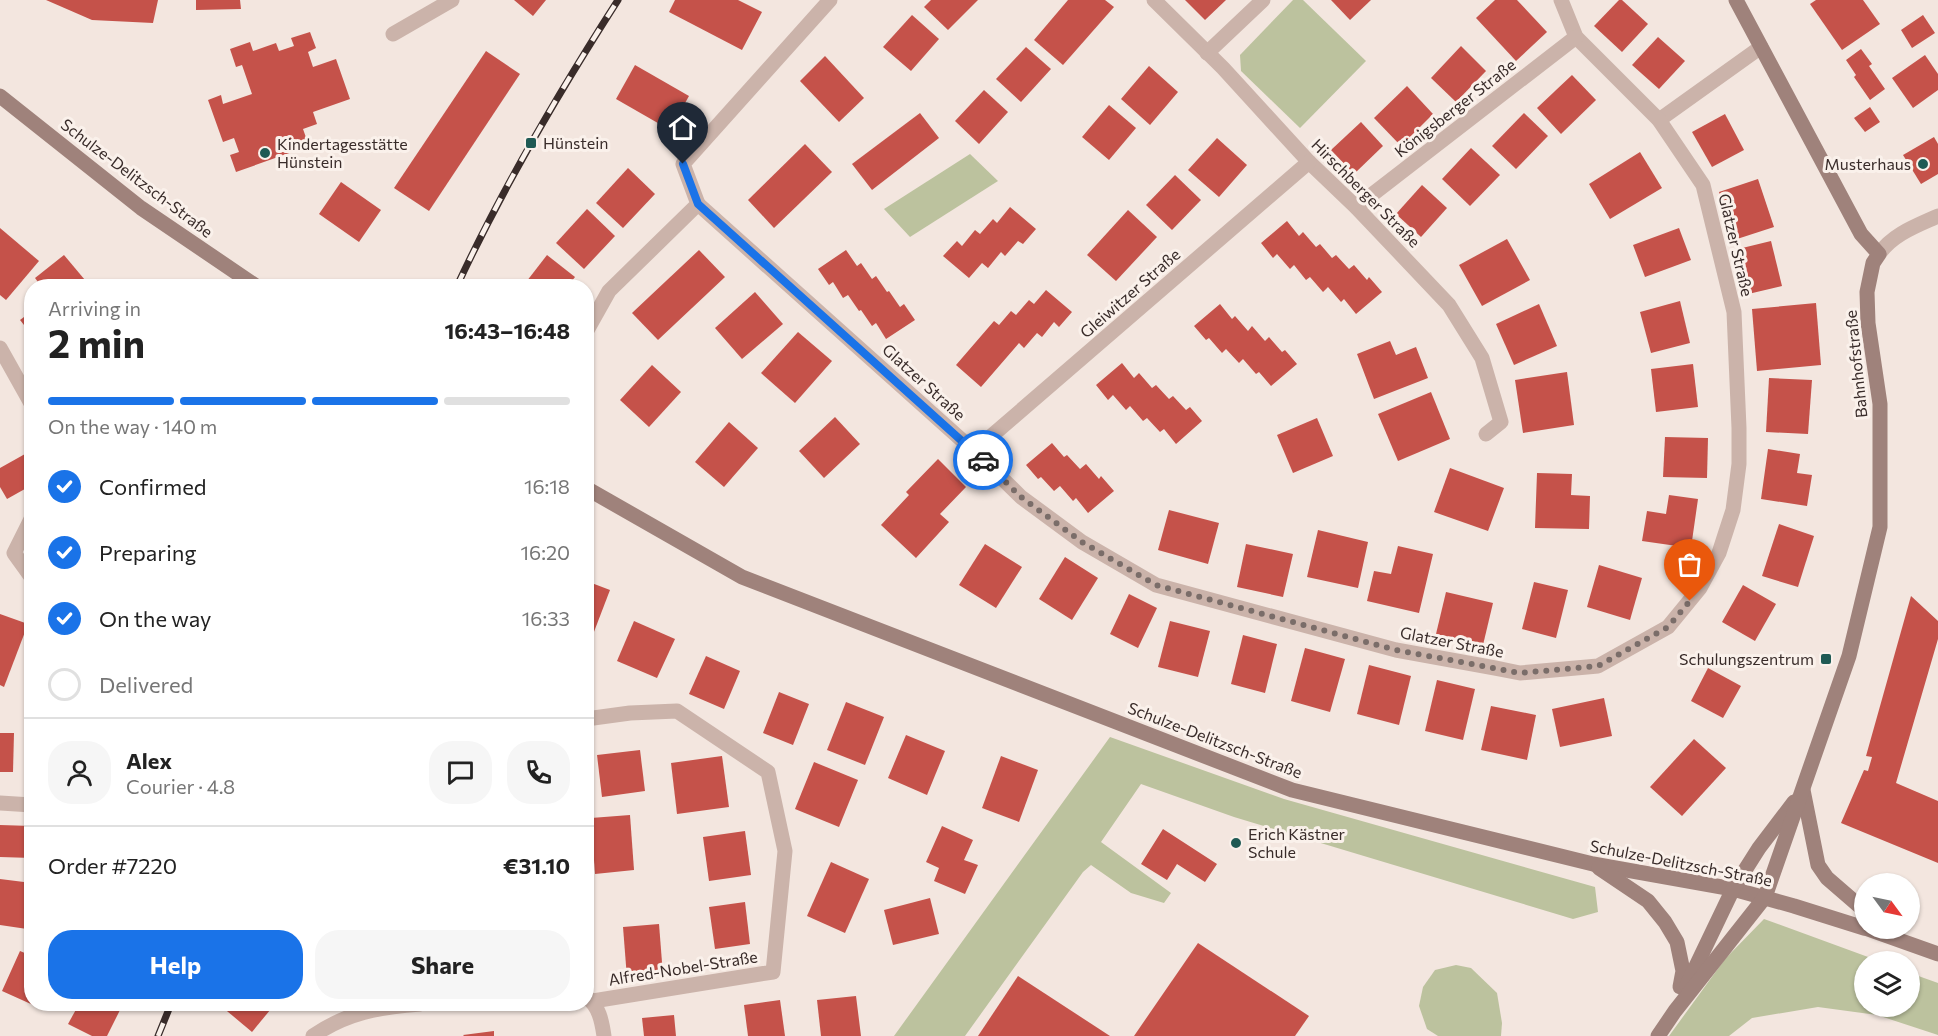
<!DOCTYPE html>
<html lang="en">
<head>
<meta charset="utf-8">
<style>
	:root { --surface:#fff; --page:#f6f6f6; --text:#222; --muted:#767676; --line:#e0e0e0; --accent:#1a73e8 }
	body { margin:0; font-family:Commissioner,sans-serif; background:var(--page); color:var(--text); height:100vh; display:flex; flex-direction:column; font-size:22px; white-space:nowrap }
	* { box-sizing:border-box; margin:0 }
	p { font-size:20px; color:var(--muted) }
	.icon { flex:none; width:33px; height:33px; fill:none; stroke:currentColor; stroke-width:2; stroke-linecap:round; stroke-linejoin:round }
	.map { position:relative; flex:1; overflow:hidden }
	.sheet { position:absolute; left:24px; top:279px; width:570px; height:732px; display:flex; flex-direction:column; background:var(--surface); border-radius:24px; box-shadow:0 2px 4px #0004 }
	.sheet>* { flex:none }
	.needle { width:39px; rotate:123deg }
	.tools { position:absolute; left:1854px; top:873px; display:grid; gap:12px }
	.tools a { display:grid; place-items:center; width:66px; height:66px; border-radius:50%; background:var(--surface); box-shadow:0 2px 4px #0004; font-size:30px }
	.pin { position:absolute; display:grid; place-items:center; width:51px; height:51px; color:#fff; margin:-62px -26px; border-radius:50% 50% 50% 0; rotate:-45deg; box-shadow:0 0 6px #0007 }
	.pin .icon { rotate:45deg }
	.courier { position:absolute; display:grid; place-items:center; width:60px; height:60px; margin:-30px; border:4px solid #1a73e8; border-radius:50%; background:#fff; color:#222; box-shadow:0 2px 8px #0007 }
	.summary em { font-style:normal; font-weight:700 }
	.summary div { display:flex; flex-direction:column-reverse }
	.summary { display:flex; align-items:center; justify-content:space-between; height:102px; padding:0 24px }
	h1 { font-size:39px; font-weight:700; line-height:45px }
	.bar { display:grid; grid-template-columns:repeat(4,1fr); gap:9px 6px; align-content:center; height:72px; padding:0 24px }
	.bar i { height:8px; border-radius:4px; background:var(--line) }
	.bar .selected { background:var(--accent) }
	.bar p { grid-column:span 4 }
	.line { display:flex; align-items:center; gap:15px; padding:0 24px; border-top:2px solid var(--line) }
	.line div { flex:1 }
	.round { display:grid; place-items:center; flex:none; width:63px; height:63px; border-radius:24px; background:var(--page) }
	ol { padding:0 24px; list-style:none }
	li { display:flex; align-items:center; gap:18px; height:66px }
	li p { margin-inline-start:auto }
	li .icon { padding:6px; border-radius:50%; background:var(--accent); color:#fff; stroke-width:4 }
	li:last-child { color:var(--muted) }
	li i { width:33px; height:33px; border:3px solid var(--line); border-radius:50% }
	.primary-button { display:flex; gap:12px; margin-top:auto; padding:12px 24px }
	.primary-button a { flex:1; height:69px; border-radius:24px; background:var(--accent); color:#fff; font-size:24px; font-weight:700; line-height:69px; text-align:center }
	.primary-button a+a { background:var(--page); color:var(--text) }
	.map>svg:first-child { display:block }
</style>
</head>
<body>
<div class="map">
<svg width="1938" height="1036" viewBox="0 0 1938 1036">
	<rect width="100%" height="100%" fill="#f3e6df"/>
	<g fill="#bcc29e">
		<path d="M1293,0h10l63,61 -66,67 -59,-57 -1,-16z"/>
		<path d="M970,154l28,27 -88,56 -26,-28z"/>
		<path d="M1110,737l174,62 311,88 3,25 -25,7 -339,-102 -93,-33 -40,58 70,51 -7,10 -33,-10 -40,-28 -8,7 -118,164h-71z"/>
		<path d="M1764,919l115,42 -15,1v44h46v-33l28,10v52l-61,-20 -59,-8 -66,11 -23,18h-60l56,-77z"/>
		<path d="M1456,965l15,3 26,25 5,30 -1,13h-63l-11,-7 -8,-23 4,-19 12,-17z"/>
	</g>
	<g fill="#c5524a">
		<path d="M46,0h112l-5,23 -61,-3z"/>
		<path d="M196,0h44l1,9 -45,1z"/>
		<path d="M514,0h32l-13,16z"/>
		<path d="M675,0h63l24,12 -20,38 -73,-38z"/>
		<path d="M931,0h47l-30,30 -24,-23z"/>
		<path d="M1068,0h37l9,7 -51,58 -29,-25z"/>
		<path d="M1185,0h41l-21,20z"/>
		<path d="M1331,0h40l-21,20z"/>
		<path d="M1495,0h22l30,32 -31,29 -40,-43z"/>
		<path d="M1619,0h3l26,24 -26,28 -28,-26z"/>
		<path d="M1816,0h47l17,24 -38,26 -32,-46z"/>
		<path d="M912,15l27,24 -28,32 -28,-24z"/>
		<path d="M1923,15l12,18 -23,15 -11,-18z"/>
		<path d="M310,32l6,16 -8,4 5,15 23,-8 14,40 -37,13 4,12 -14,5 6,17 -73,26 -6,-17 9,-3 -5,-14 -11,4 -15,-42 13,-5 2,9 29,-10 -10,-29 -6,2 -6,-18 20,-7 3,9 23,-8 3,8 15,-5 -3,-8z"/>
		<path d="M1658,37l27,24 -26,28 -27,-24z"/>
		<path d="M1461,46l25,25 -30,31 -25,-24z"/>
		<path d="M1026,47l25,22 -30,33 -25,-23z"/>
		<path d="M1861,49l11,15 -3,2 16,23 -15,11 -16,-23 2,-2 -10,-15z"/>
		<path d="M486,51l34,23 -91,137 -35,-23z"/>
		<path d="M1925,55l13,19v16l-25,18 -21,-30z"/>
		<path d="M825,56l39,42 -25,24 -39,-41z"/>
		<path d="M635,65l54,31 -19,34 -54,-31z"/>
		<path d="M1149,66l29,26 -28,33 -29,-26z"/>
		<path d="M1572,75l24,25 -35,34 -24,-26z"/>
		<path d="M1407,86l26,28 -32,32 -27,-28z"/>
		<path d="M984,90l24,22 -29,32 -24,-23z"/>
		<path d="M1109,105l27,23 -27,32 -27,-23z"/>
		<path d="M1870,107l10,15 -15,10 -11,-14z"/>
		<path d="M920,113l19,25 -67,52 -20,-26z"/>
		<path d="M1524,113l24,23 -32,33 -24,-23z"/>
		<path d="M1725,114l19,36 -32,17 -20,-35z"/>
		<path d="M1361,122l22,24 -29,28 -23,-24z"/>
		<path d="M1934,137l4,7v30l-17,10 -18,-29z"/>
		<path d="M1217,138l30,27 -28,32 -31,-27z"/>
		<path d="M805,144l27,28 -58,56 -26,-28z"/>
		<path d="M1471,148l29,27 -30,31 -28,-27z"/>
		<path d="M1640,152l22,36 -52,31 -21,-35z"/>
		<path d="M628,168l27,26 -32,34 -27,-25z"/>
		<path d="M1175,175l26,25 -29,30 -26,-25z"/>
		<path d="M1758,179l16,48 -40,13 -15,-48z"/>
		<path d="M341,182l40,28 -22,32 -40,-28z"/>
		<path d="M1422,185l25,23 -26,29 -25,-23z"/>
		<path d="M1010,207l26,22 -13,15 -5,-3 -13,15 -4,-4 -13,16 -6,-5 -13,15 -26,-22 14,-15 5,5 13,-16 5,4 13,-15 4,4z"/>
		<path d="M587,209l28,27 -31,33 -28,-26z"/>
		<path d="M1128,210l29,27 -41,44 -29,-26z"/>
		<path d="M1287,221l12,15 4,-4 13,15 4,-3 12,14 4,-3 13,14 5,-4 13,15 2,-3 13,15 -26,22 -12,-15 -3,3 -13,-15 -5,5 -13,-15 -4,3 -12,-15 -4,4 -13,-15 -4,4 -12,-15z"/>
		<path d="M0,228l39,33 -33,39 -6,-5z"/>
		<path d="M1679,228l12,32 -46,17 -12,-32z"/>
		<path d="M1507,239l23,41 -48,26 -23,-41z"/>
		<path d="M1771,241l11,45 -38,9 -10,-45z"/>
		<path d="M699,250l26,27 -67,63 -26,-27z"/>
		<path d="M846,250l11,16 4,-3 11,16 4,-3 11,16 2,-1 11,16 4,-3 11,16 -29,19 -10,-16 -4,3 -11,-16 -2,1 -11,-16 -5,3 -10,-16 -4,3 -11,-16z"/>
		<path d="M64,255l26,31h-49l-6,-8z"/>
		<path d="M547,255l28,22 -7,9h-45z"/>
		<path d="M1046,290l26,22 -13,15 -5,-5 -12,15 -5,-4 -13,15 -5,-5 -38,44 -25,-22 38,-44 5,4 12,-14 5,4 13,-15 5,4z"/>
		<path d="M755,292l28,32 -41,35 -27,-31z"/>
		<path d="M1680,301l10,42 -39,10 -11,-41z"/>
		<path d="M1816,303l5,62 -64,6 -5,-62z"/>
		<path d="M1220,304l12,15 3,-3 13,15 4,-5 13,15 4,-4 13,15 3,-2 12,14 -26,22 -12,-14 -3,2 -13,-15 -4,4 -13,-14 -4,4 -13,-15 -3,2 -12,-14z"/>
		<path d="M1539,304l18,42 -43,19 -18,-41z"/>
		<path d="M32,311v24l-12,-15z"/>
		<path d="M798,332l34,29 -37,42 -34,-30z"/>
		<path d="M1390,341l6,14 20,-8 12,31 -54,21 -17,-45z"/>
		<path d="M1122,363l12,15 5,-5 13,15 4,-3 13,14 4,-3 13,14 4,-3 12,14 -26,23 -12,-15 -4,3 -13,-14 -4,3 -13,-15 -4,4 -13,-15 -5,5 -12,-15z"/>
		<path d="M1693,364l5,43 -42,5 -5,-43z"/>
		<path d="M652,365l29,27 -32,35 -29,-27z"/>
		<path d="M1567,372l7,53 -51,8 -8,-53z"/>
		<path d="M1769,378l43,2 -4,54 -42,-2z"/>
		<path d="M1431,392l19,47 -52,22 -20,-47z"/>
		<path d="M835,417l25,27 -36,34 -25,-27z"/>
		<path d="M1317,418l16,38 -40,17 -16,-38z"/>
		<path d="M729,422l29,26 -34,39 -29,-25z"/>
		<path d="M1665,437l43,1 -1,40 -44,-1z"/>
		<path d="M1052,443l12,14 3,-2 13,14 6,-5 13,15 2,-3 13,15 -26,22 -12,-15 -3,3 -13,-15 -6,5 -13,-14 -3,2 -12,-14z"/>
		<path d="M1768,449l32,5 -3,19 15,2 -5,31 -46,-7z"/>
		<path d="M25,454l7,12v19l-25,14 -7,-12v-19z"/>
		<path d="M938,459l28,28 -26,27 9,8 -33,36 -35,-33 28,-30 -3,-3z"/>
		<path d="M1450,468l54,20 -16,43 -54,-19z"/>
		<path d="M1537,473l35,1 -1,21 19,1 -1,33 -54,-1z"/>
		<path d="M1669,495l29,4 -7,49 -49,-7 5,-30 19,3z"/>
		<path d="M1169,510l50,13 -11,41 -50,-14z"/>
		<path d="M1779,524l35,12 -16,51 -36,-11z"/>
		<path d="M1318,530l50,12 -10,46 -51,-11z"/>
		<path d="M985,544l37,23 -26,41 -37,-23z"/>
		<path d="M1246,544l47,10 -10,43 -46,-10z"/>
		<path d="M1398,546l35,8 -14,59 -52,-12 7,-30 17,3z"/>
		<path d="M1065,557l33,21 -26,42 -33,-21z"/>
		<path d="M1599,565l43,13 -12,42 -43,-13z"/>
		<path d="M589,582l21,8 -18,47 -6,-2v-47z"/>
		<path d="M1534,582l34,8 -12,48 -34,-9z"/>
		<path d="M1743,585l33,19 -21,37 -33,-19z"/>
		<path d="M1446,592l47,11 -10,42 -47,-11z"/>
		<path d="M1129,594l28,14 -19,40 -28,-14z"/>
		<path d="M1911,596l27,25v18l-42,144 42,18v62l-97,-40 23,-53 4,1 4,-14 -6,-1z"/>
		<path d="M0,614l28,10 -24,63 -4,-2z"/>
		<path d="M634,621l41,18 -18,39 -40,-17z"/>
		<path d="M1170,621l40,10 -12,46 -40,-10z"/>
		<path d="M1243,635l34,9 -12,49 -34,-9z"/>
		<path d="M1305,648l40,11 -15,53 -39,-11z"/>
		<path d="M706,656l34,15 -16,38 -35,-15z"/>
		<path d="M1369,665l42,11 -12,49 -42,-11z"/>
		<path d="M1708,668l33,18 -18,32 -32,-17z"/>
		<path d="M1437,680l38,9 -12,51 -38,-9z"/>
		<path d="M779,692l30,12 -16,41 -30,-12z"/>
		<path d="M1604,698l8,38 -52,11 -8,-38z"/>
		<path d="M846,702l38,15 -19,48 -38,-15z"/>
		<path d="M1491,706l45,9 -9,45 -46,-10z"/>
		<path d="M0,733h14l-1,39h-13z"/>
		<path d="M906,735l39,16 -18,44 -39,-17z"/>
		<path d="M1694,739l32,29 -44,48 -32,-29z"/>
		<path d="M640,750l5,41 -43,6 -5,-42z"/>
		<path d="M722,756l7,51 -52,7 -6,-51z"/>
		<path d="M1001,756l37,14 -19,52 -37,-14z"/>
		<path d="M814,762l44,18 -19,47 -44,-18z"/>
		<path d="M630,815l4,55 -39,4 -4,-56z"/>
		<path d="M0,825l32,1v32l-32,-1z"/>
		<path d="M942,826l31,14 -9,20 14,5 -13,29 -31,-13 5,-13 -13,-6z"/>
		<path d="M1163,829l54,35 -12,18 -28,-18 -10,16 -26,-16z"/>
		<path d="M745,831l6,44 -42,6 -6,-44z"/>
		<path d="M831,862l38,17 -24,54 -38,-17z"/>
		<path d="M0,879l32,4v16l-5,30 -27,-4z"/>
		<path d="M930,898l9,36 -46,11 -9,-35z"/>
		<path d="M745,902l5,42 -35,5 -6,-42z"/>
		<path d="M659,924l4,51 -36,3 -4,-51z"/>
		<path d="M1198,943l111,73 -14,20h-161z"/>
		<path d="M20,951l12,5v48h12l-2,5 -40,-18z"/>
		<path d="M1018,976l92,60h-132z"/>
		<path d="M856,996l5,40h-40l-4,-36z"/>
		<path d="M780,1000l5,36h-37l-4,-31z"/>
		<path d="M79,1004h44l-16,32h-15l-24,-12z"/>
		<path d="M223,1004h52l-23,28 -31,-26z"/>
		<path d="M674,1015l2,21h-32l-2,-18z"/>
		<path d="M494,1031v5h-30l-1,-1z"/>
	</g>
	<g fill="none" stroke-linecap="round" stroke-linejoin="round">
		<g stroke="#cbb3aa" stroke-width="15">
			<path d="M1154,0l69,68 86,94 47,45 93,98 33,53 19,64 -15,12"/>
			<path d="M393,34l59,-34"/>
			<path d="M1207,53l56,-53"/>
			<path d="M1659,120l102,-73"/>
			<path d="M698,204l276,247 47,46 61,45 74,43 240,65 99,18 25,5 78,-7 70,-39 32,-39 19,-35 14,-43 6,-46v-36l-5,-116 -31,-127 -44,-65 -83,-83 -15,-37"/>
			<path d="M1356,207l220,-170"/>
			<path d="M1879,254c14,-20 37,-28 59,-38"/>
			<path d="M586,332l23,-41 89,-87 -15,-40 147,-164"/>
			<path d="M0,348l32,57"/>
			<path d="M974,451l335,-289"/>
			<path d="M32,517l-18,36 18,25"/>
			<path d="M586,719l44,-6 47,-2 91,61 17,79 -12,121 -180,29"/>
			<path d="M0,803l32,2"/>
			<path d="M586,997c13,8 16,25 18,39"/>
			<path d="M313,1036c33,-23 66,-29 107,-32"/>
		</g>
		<g stroke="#9f827b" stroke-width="15">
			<path d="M0,96l141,112 115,78"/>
			<path d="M586,488l156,89 550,213 301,74 140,25 61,17 70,22"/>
			<path d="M1803,790l15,75 9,13 37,32"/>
			<path d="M1599,868l49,33 17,21 12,20 6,29 -3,16"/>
			<path d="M1865,928l73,26"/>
			<path d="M1687,985l46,-96 26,-41 35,-46"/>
			<path d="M1658,1036l17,-25 90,-114 84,-241 31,-129v-123l-12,-81 -1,-31 6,-29 6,-9 -18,-20 -125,-234"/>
		</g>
		<defs>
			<g id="rail">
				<path d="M457,286c46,-99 102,-194 161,-286"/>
				<path d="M158,1036l13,-32"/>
			</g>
		</defs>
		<use href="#rail" stroke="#392c2a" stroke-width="7"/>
		<use href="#rail" stroke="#faf1eb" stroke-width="4.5" stroke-dasharray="14" stroke-linecap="butt"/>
	</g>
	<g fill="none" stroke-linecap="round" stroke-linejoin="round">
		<path stroke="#7a6d69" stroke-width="6" stroke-dasharray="0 10.8" d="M983,460l38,37 61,45 74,43 240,65 124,23 78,-7 70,-39 22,-26"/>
		<path stroke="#1a73e8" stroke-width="8" d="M683,164l15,40 285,256"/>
	</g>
	<g fill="#1f5a54" stroke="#faf1eb" stroke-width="2">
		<rect x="525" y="137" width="12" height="12" rx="3"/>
		<circle cx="265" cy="153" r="6"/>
		<circle cx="1923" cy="164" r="6"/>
		<rect x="1820" y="653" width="12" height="12" rx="3"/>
		<circle cx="1236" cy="843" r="6"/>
	</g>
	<g text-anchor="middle" stroke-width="6" stroke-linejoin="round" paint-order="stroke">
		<g font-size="16" fill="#392c2a" stroke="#faf1eb">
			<text transform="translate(1455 108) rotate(-38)" y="6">Königsberger Straße</text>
			<text transform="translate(137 178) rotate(37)" y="6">Schulze-Delitzsch-Straße</text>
			<text transform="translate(1366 193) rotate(45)" y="6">Hirschberger Straße</text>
			<text transform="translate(1736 245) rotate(77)" y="6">Glatzer Straße</text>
			<text transform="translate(1130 293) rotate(-41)" y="6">Gleiwitzer Straße</text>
			<text transform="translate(1856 364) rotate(-96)" y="6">Bahnhofstraße</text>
			<text transform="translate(924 382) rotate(42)" y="6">Glatzer Straße</text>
			<text transform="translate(1452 642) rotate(11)" y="6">Glatzer Straße</text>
			<text transform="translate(1215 740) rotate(21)" y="6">Schulze-Delitzsch-Straße</text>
			<text transform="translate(1681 863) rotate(11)" y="6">Schulze-Delitzsch-Straße</text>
			<text transform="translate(683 968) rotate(-9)" y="6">Alfred-Nobel-Straße</text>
		</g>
		<g font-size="16" fill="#392c2a" stroke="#faf1eb" text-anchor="start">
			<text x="543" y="149">Hünstein</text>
			<text x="277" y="150">Kindertagesstätte<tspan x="277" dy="18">Hünstein</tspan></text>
			<text x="1911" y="170" text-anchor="end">Musterhaus</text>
			<text x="1814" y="665" text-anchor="end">Schulungszentrum</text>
			<text x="1248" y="840">Erich Kästner<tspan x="1248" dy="18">Schule</tspan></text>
		</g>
	</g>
</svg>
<div class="tools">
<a><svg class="needle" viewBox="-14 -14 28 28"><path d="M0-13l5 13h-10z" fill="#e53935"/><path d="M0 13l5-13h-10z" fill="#767676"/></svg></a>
<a><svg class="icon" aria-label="layers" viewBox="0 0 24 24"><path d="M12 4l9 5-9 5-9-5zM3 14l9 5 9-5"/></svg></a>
</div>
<div class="pin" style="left:1690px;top:601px;background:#ea580c"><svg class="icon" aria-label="bag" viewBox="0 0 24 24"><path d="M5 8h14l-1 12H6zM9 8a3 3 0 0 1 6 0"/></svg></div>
<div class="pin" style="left:683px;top:164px;background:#1f2937"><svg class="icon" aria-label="home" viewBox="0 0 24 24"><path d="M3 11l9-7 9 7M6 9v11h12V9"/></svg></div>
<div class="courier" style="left:983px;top:460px"><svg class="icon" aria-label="car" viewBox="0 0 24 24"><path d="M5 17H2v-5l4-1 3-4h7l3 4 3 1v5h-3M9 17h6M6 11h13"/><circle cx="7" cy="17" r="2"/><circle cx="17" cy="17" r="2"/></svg></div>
<section class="sheet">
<div class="summary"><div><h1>2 min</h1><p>Arriving in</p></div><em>16:43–16:48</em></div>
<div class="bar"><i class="selected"></i><i class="selected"></i><i class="selected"></i><i></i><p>On the way · 140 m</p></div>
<ol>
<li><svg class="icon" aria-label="check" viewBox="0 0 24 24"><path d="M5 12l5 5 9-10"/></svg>Confirmed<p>16:18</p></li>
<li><svg class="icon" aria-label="check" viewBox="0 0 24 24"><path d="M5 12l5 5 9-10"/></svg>Preparing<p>16:20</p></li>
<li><svg class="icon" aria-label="check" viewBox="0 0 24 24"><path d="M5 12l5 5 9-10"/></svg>On the way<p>16:33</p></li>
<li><i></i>Delivered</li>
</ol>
<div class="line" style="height:108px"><a class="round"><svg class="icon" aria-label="person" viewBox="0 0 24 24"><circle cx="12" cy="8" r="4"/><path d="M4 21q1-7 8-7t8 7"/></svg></a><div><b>Alex</b><p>Courier · 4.8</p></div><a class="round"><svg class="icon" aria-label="chat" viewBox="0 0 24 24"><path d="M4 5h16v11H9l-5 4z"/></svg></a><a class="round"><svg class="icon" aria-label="phone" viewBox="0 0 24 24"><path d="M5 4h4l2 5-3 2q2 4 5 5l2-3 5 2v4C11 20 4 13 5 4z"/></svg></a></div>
<div class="line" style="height:78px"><div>Order #7220</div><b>€31.10</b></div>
<div class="primary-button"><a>Help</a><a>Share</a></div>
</section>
</div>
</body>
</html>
